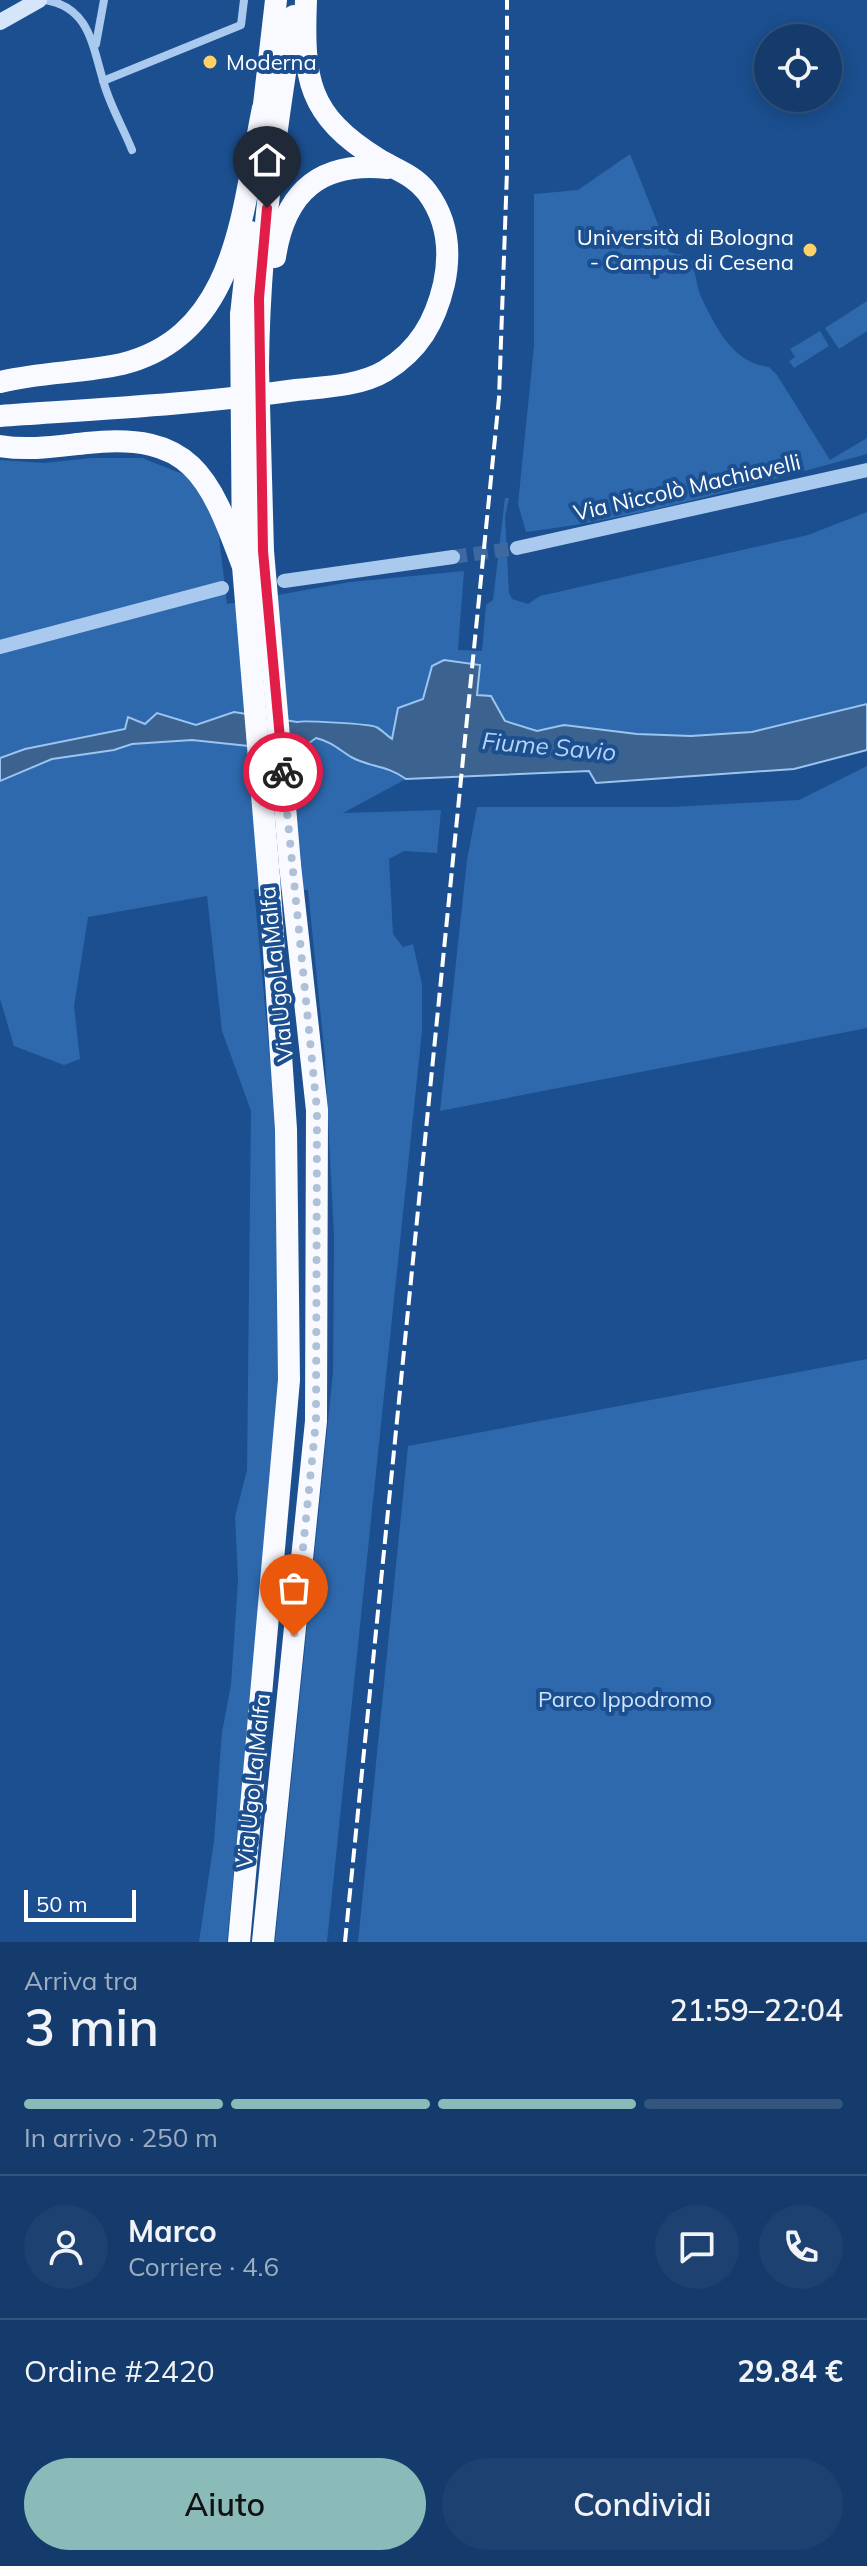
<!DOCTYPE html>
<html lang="it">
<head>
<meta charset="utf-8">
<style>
	:root { --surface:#143b6b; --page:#1d4271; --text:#f1f3f6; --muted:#9dadc1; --line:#33557e; --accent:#8bbbb9 }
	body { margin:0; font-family:Mulish,sans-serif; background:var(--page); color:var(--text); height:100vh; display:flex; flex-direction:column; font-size:30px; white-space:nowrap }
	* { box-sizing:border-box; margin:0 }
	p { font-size:26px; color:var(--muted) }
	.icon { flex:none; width:44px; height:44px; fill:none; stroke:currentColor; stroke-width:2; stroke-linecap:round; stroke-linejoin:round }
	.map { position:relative; height:1942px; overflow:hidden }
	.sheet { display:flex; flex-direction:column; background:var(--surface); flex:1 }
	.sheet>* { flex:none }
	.controls { position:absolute; left:754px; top:24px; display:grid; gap:16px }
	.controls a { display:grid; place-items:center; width:88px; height:88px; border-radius:50%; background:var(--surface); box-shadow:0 4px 20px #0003,0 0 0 2px var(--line); font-size:40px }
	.scale { position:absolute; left:24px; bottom:20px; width:112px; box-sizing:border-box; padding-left:8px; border:4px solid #fff; border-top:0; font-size:22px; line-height:28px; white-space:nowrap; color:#fff; -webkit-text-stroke:6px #1b4f8f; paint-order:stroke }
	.pin { position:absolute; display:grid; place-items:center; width:68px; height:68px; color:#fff; margin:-82px -34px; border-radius:50% 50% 50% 0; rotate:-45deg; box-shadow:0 0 8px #0007 }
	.pin .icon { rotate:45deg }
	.courier { position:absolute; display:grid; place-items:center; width:80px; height:80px; margin:-40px; border:6px solid #e11d48; border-radius:50%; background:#fff; color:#222; box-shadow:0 2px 10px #0007 }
	.headline em { font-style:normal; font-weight:600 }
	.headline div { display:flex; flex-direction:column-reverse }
	.headline { display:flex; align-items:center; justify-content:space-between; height:136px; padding:0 24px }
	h1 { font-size:52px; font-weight:600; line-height:60px }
	.bar { display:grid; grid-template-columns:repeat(4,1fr); gap:12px 8px; align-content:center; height:96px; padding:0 24px }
	.bar i { height:10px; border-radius:6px; background:var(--line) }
	.bar .current { background:var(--accent) }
	.bar p { grid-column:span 4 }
	.line { display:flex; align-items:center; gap:20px; padding:0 24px; border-top:2px solid var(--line) }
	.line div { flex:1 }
	.round { display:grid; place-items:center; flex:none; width:84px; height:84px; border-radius:42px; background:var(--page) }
	.cta { display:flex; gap:16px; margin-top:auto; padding:16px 24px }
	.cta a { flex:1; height:92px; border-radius:48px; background:var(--accent); color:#111; font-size:32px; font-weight:600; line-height:92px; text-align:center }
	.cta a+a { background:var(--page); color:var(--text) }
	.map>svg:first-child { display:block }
</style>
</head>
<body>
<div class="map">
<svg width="867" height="1942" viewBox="0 0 867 1942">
	<rect width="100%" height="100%" fill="#1b4f8f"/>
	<g fill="#2e69ad">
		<path d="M630,154l39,98 21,5c6,14 6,29 12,42 15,31 32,64 67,68l8,8 53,85 37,-22v16c-113,30 -225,64 -341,78l-8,-28 16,-158v-152l44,-4z"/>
		<path d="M867,301v30l-28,18 -14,-21z"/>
		<path d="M820,331l9,15 -35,22 -5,-7 6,-4 -5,-8z"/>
		<path d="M92,458h50l46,18 24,38 7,23 8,67 123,-22 114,-11 -6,79 24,1 4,-46 7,-5 12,-102h4l-4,19 4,76 3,6 16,5 12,-8 268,-61 59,-23v192l-115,28 -61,4 -54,-2 -73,-9 -27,6 -32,-10 -14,-25 -14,-1 3,-30 -48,1 -9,33 -25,9 -6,32c-5,-4 -11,-10 -16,-13 -4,-2 -75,-7 -79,-5l-63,-10 -38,13 -38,-12 -13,12 -120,24 -25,9v-298l44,3z"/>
		<path d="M316,738c16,4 22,11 35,19 20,11 34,7 55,22l-63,34 98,-3 -4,43 -33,-2 -15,8 4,75 10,13 10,-3 9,40v47l-95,911h-52l58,-570 1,-135 -9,-179 -17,-168 -54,-1 21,223 7,261 -55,569h-28l15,-101 8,-109 9,-47 7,-105 -3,-63 12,-47 4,-359 -29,-80 -15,-135 -119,21 -14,89 6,53 -16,6 -50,-19 -14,-47v-218l52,-22 62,-9 18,-6 60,-4 41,4z"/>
		<path d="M867,766v262l-427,83 27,-251 10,-53h193l129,-7z"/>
		<path d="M867,1359v583h-509l50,-496z"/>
	</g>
	<path fill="#3c6290" stroke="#9cc4f0" stroke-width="2" d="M444,660l36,5 -3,30 14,1 14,25 32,10 27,-6 73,9 54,2 61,-4 115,-28v46l-73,19 -198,14 -7,-12 -183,8c-21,-15 -35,-11 -55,-22 -13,-8 -19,-15 -35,-19l-18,13 -106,-11 -60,4 -18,6 -62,9 -52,22v-23l25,-9 100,-20 3,-12 17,7 12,-11 39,12 38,-13 63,10c4,-2 74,2 79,5 5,2 11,9 16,12l6,-31 25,-9 9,-33z"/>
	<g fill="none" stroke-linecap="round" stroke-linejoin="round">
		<path stroke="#3d69a0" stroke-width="14" stroke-dasharray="14 7" stroke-linecap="butt" d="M453,557l64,-9"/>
		<g stroke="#a9c9ee" stroke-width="8">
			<path d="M45,0c44,7 47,44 58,80 6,24 20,47 29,70"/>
			<path d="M96,44l8,-44"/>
			<path d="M103,81l138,-56 3,-25"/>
		</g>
		<g stroke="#a9c9ee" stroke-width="14">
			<path d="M517,548l350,-78"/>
			<path d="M284,581l169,-24"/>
			<path d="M0,647l222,-59"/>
		</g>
		<path stroke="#d6e6fa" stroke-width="16" d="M0,22l39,-22"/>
		<g stroke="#f8faff" stroke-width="22">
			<path d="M262,122l14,-122"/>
			<path d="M275,257c10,-66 46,-96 113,-89"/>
			<path d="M241,315l9,-83"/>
			<path d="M258,368c1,-119 17,-235 36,-352"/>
			<path d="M0,382c40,-10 82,-9 122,-18 117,-29 120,-157 141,-256"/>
			<path d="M0,416c99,-7 198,-12 296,-26 28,-3 64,-4 89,-19 34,-21 50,-49 59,-87 7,-33 4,-64 -17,-92 -13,-17 -31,-22 -49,-33 -71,-44 -75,-80 -72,-159"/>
			<path d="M0,446c29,5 58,0 87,-3 104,-11 122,32 155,121"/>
			<path d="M239,1942l50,-562 -3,-251 -17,-251"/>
			<path d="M263,1942l53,-521 1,-311 -27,-245"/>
		</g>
		<path stroke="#fff" stroke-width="4" stroke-dasharray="14 6" stroke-linecap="butt" d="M345,1942l154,-1544 8,-227v-171"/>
		<g stroke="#f8faff" stroke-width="22">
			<path d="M241,315l2,251 26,312"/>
			<path d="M258,368l5,183 27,314"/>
		</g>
	</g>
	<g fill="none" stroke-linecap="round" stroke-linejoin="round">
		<path stroke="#afc1d8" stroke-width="8" stroke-dasharray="0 14.4" d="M283,772l34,338 -1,311 -22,215"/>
		<path stroke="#e11d48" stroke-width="10" d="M267,208l-8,90 4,253 20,221"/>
	</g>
	<g fill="#ffd166" stroke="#1b4f8f" stroke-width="3">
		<circle cx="210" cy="62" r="8"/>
		<circle cx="810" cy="250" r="8"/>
	</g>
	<g text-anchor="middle" stroke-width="8" stroke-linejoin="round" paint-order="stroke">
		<g font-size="22" fill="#fff" stroke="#1b4f8f" text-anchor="start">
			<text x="226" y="70">Moderna</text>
			<text x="794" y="245" text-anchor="end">Università di Bologna<tspan x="794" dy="25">- Campus di Cesena</tspan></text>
		</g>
		<g font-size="22" fill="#fff" stroke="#1b4f8f">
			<text transform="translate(687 487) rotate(-13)" y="8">Via Niccolò Machiavelli</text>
			<text transform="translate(276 974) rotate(-96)" y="8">Via Ugo La Malfa</text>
			<text transform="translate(253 1781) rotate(-84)" y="8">Via Ugo La Malfa</text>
		</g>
		<g font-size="22" fill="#cfe3fa" stroke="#1b4f8f">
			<text x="625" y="1707">Parco Ippodromo</text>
		</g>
		<g font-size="24" font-style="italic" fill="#b5d3f5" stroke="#1b4f8f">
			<text transform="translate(549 747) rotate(5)" y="8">Fiume Savio</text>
		</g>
	</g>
</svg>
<div class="controls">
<a><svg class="icon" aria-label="locate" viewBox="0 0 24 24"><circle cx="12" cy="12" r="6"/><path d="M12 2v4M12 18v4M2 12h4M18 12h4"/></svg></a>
</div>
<div class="scale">50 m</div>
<div class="pin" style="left:294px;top:1636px;background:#ea580c"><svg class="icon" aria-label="bag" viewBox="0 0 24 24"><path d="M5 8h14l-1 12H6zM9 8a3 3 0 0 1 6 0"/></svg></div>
<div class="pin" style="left:267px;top:208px;background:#1f2937"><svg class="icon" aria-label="home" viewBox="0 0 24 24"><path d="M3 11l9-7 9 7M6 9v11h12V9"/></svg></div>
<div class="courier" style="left:283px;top:772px"><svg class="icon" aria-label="bike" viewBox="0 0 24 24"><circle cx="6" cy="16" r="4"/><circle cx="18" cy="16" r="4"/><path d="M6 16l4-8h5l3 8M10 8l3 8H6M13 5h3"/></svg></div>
</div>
<section class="sheet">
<div class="headline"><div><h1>3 min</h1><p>Arriva tra</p></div><em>21:59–22:04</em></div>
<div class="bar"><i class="current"></i><i class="current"></i><i class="current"></i><i></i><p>In arrivo · 250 m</p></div>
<div class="line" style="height:144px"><a class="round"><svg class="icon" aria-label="person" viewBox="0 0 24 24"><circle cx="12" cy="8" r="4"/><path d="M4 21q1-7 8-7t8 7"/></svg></a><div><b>Marco</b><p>Corriere · 4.6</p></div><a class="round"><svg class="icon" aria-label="chat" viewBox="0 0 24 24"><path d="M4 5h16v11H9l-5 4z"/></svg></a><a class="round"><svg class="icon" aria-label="phone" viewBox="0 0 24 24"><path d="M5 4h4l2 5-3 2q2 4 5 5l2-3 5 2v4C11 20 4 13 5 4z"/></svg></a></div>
<div class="line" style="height:104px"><div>Ordine #2420</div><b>29.84 €</b></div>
<div class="cta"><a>Aiuto</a><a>Condividi</a></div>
</section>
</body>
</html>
